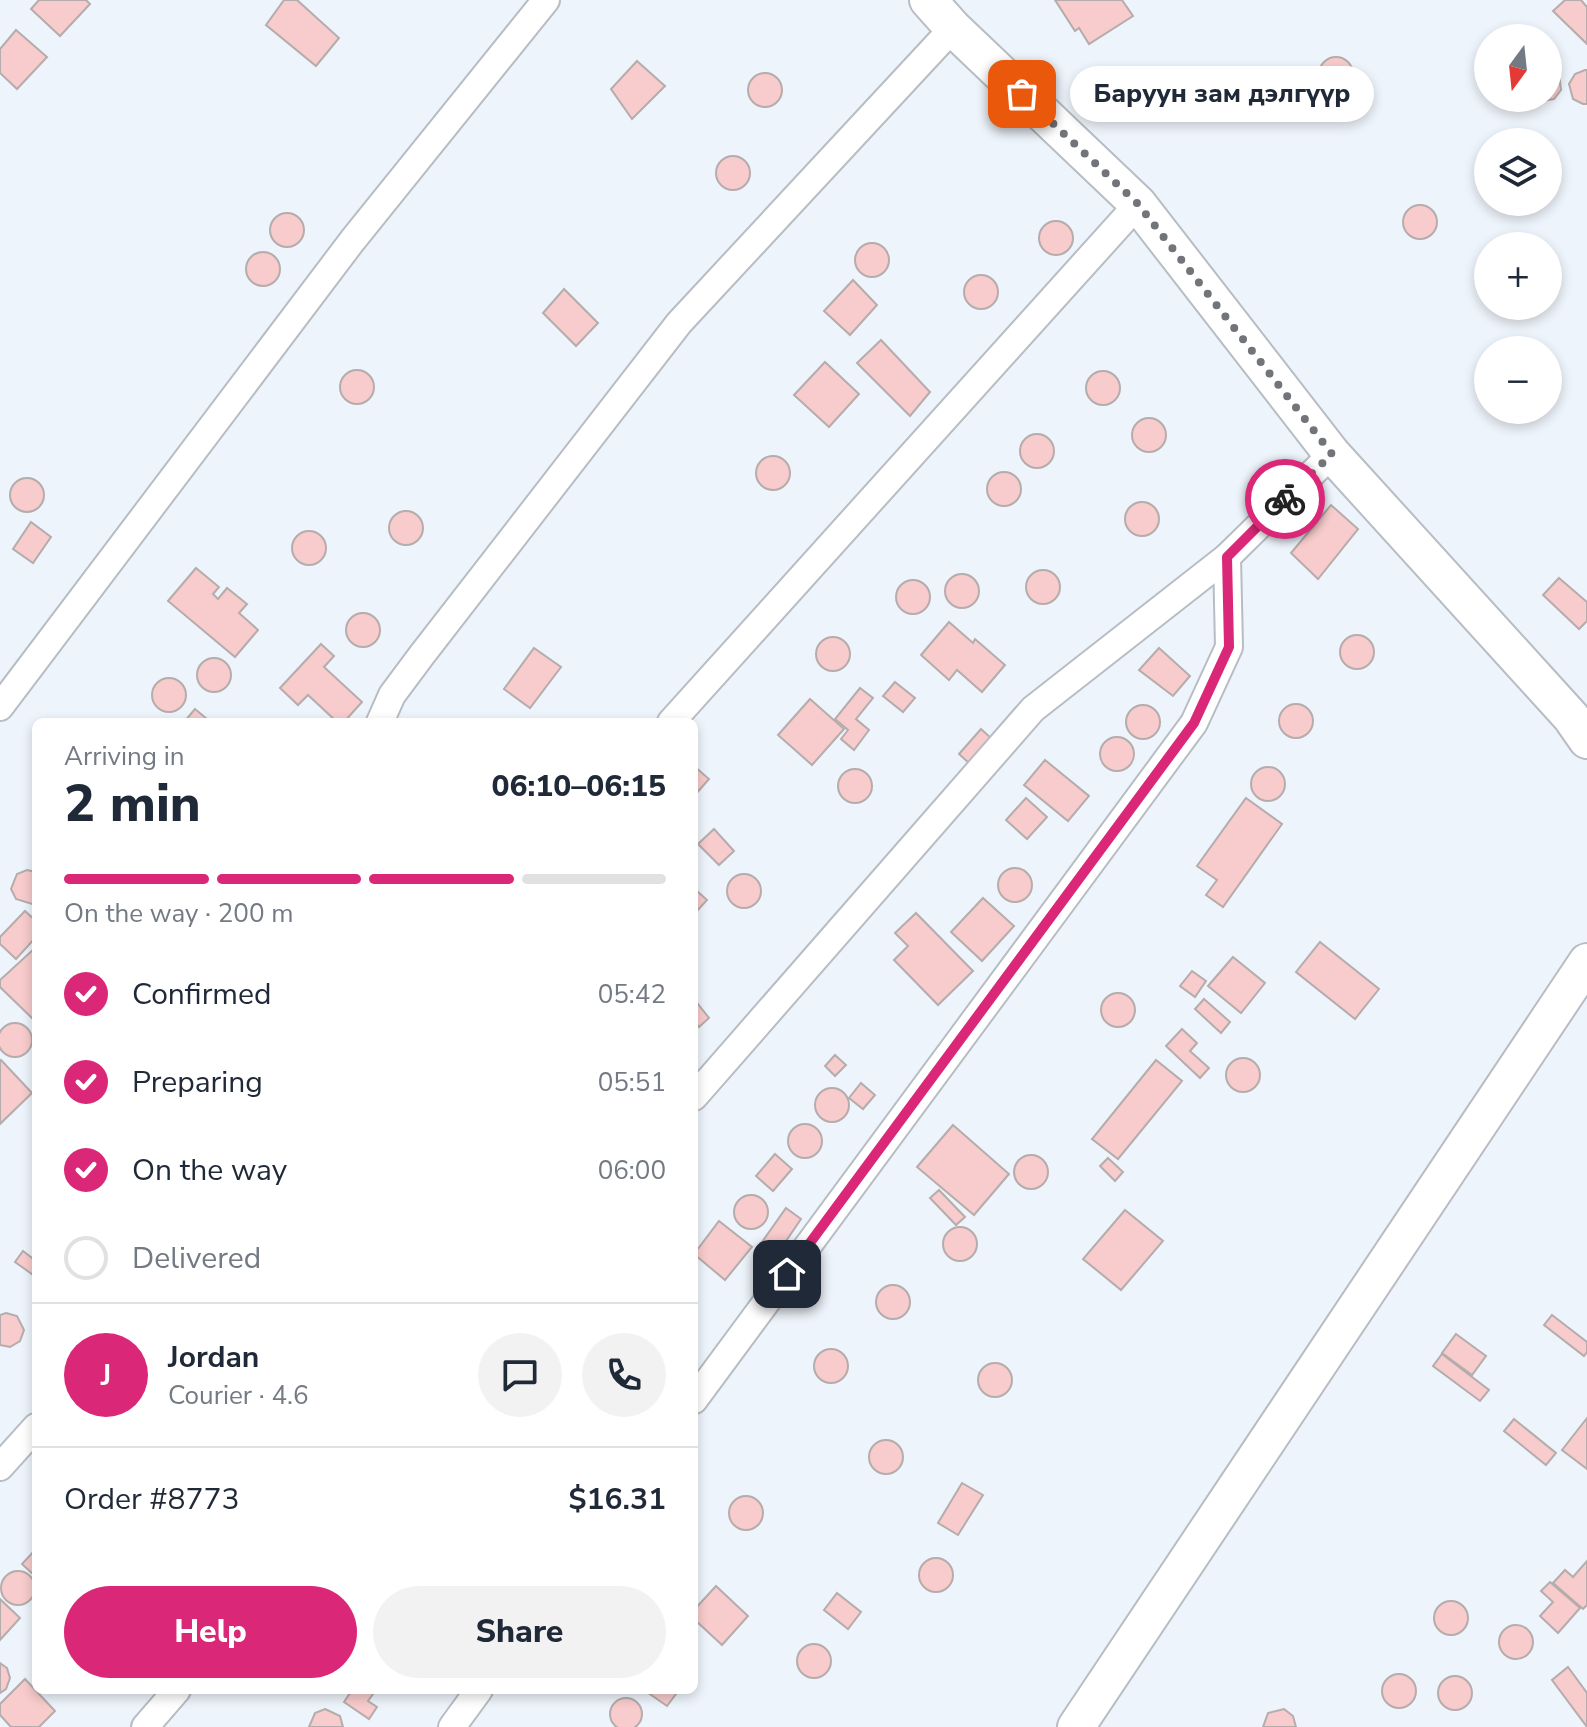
<!DOCTYPE html>
<html lang="en">
<head>
<meta charset="utf-8">
<style>
	:root { --surface:#fff; --page:#f2f2f3; --text:#1f2937; --muted:#747a83; --line:#e0e1e3; --accent:#db2777 }
	body { margin:0; font-family:"Nunito Sans",sans-serif; background:var(--page); color:var(--text); height:100vh; display:flex; flex-direction:column; font-size:30px; white-space:nowrap }
	* { box-sizing:border-box; margin:0 }
	p { font-size:26px; color:var(--muted) }
	.icon { flex:none; width:44px; height:44px; fill:none; stroke:currentColor; stroke-width:2; stroke-linecap:round; stroke-linejoin:round }
	.map { position:relative; flex:1; overflow:hidden }
	.sheet { position:absolute; left:32px; top:718px; width:666px; height:976px; display:flex; flex-direction:column; background:var(--surface); border-radius:12px; box-shadow:0 4px 12px #0003 }
	.sheet>* { flex:none }
	.needle { width:52px; rotate:195deg }
	.tools { position:absolute; left:1474px; top:24px; display:grid; gap:16px }
	.tools a { display:grid; place-items:center; width:88px; height:88px; border-radius:50%; background:var(--surface); box-shadow:0 4px 12px #0003; font-size:40px }
	.pin { position:absolute; display:grid; place-items:center; width:68px; height:68px; color:#fff; margin:-34px; border-radius:16px; box-shadow:0 4px 12px #0006 }
	.courier { position:absolute; display:grid; place-items:center; width:80px; height:80px; margin:-40px; border:6px solid #db2777; border-radius:50%; background:#fff; color:#222; box-shadow:0 2px 10px #0007 }
	.bubble { position:absolute; height:56px; border-radius:28px; background:var(--surface); box-shadow:0 4px 12px #0003; font-size:26px; font-weight:800; line-height:56px; text-align:center }
	.headline em { font-style:normal; font-weight:800 }
	.headline div { display:flex; flex-direction:column-reverse }
	.headline { display:flex; align-items:center; justify-content:space-between; height:136px; padding:0 32px }
	h1 { font-size:52px; font-weight:800; line-height:60px }
	.bar { display:grid; grid-template-columns:repeat(4,1fr); gap:12px 8px; align-content:center; height:96px; padding:0 32px }
	.bar i { height:10px; border-radius:6px; background:var(--line) }
	.bar .current { background:var(--accent) }
	.bar p { grid-column:span 4 }
	.line { display:flex; align-items:center; gap:20px; padding:0 32px; border-top:2px solid var(--line) }
	.line div { flex:1 }
	.round { display:grid; place-items:center; flex:none; width:84px; height:84px; border-radius:42px; background:var(--page) }
	ol { padding:0 32px; list-style:none }
	li { display:flex; align-items:center; gap:24px; height:88px }
	li p { margin-inline-start:auto }
	li .icon { padding:8px; border-radius:50%; background:var(--accent); color:#fff; stroke-width:4 }
	li:last-child { color:var(--muted) }
	li i { width:44px; height:44px; border:4px solid var(--line); border-radius:50% }
	.cta { display:flex; gap:16px; margin-top:auto; padding:16px 32px }
	.cta a { flex:1; height:92px; border-radius:48px; background:var(--accent); color:#fff; font-size:32px; font-weight:800; line-height:92px; text-align:center }
	.cta a+a { background:var(--page); color:var(--text) }
	.map>svg:first-child { display:block }
</style>
</head>
<body>
<div class="map">
<svg width="1587" height="1727" viewBox="0 0 1587 1727">
	<rect width="100%" height="100%" fill="#eef4fb"/>
	<g fill="#f8cbcc" stroke="#b5acac" stroke-width="2">
		<path d="M39,0h47l4,4 -30,32 -29,-27z"/>
		<path d="M284,0h13l42,38 -23,28 -50,-41z"/>
		<path d="M1055,0h67l11,16 -44,28 -10,-16 -4,3z"/>
		<path d="M1565,0h16l6,7v37l-34,-33z"/>
		<path d="M16,30l31,27 -30,32 -17,-16v-24z"/>
		<circle cx="1336" cy="74" r="17"/>
		<path d="M637,61l28,25 -33,33 -21,-30z"/>
		<path d="M1548,68l11,6 2,16 -7,9 -11,2 -7,-3h12z"/>
		<path d="M1585,70h2v34h-4l-10,-5 -4,-15 6,-10z"/>
		<circle cx="765" cy="90" r="17"/>
		<path d="M1515,131l10,3 7,8h-32l5,-7z"/>
		<circle cx="733" cy="173" r="17"/>
		<circle cx="1420" cy="222" r="17"/>
		<circle cx="287" cy="230" r="17"/>
		<circle cx="1056" cy="238" r="17"/>
		<circle cx="872" cy="260" r="17"/>
		<circle cx="263" cy="269" r="17"/>
		<circle cx="981" cy="292" r="17"/>
		<path d="M853,280l24,25 -27,30 -26,-24z"/>
		<path d="M564,289l34,34 -22,23 -33,-33z"/>
		<path d="M881,340l49,52 -20,24 -53,-53z"/>
		<path d="M825,362l34,32 -30,33 -35,-32z"/>
		<circle cx="357" cy="387" r="17"/>
		<circle cx="1103" cy="388" r="17"/>
		<circle cx="1149" cy="435" r="17"/>
		<circle cx="1037" cy="451" r="17"/>
		<circle cx="773" cy="473" r="17"/>
		<circle cx="1004" cy="489" r="17"/>
		<circle cx="27" cy="495" r="17"/>
		<circle cx="1142" cy="519" r="17"/>
		<path d="M1331,505l27,24 -40,50 -27,-26z"/>
		<circle cx="406" cy="528" r="17"/>
		<path d="M31,522l20,15 -18,26 -20,-14z"/>
		<circle cx="309" cy="548" r="17"/>
		<path d="M196,568l23,19 -6,7 5,5 9,-11 20,16 -8,9 19,17 -23,27 -67,-56z"/>
		<circle cx="1043" cy="587" r="17"/>
		<circle cx="962" cy="591" r="17"/>
		<path d="M1559,578l28,24v19l-8,8 -36,-34z"/>
		<circle cx="913" cy="597" r="17"/>
		<circle cx="363" cy="630" r="17"/>
		<path d="M949,622l24,21 2,-4 30,26 -23,27 -25,-22 -8,10 -28,-25z"/>
		<circle cx="1357" cy="652" r="17"/>
		<circle cx="833" cy="654" r="17"/>
		<path d="M321,644l13,12 -10,11 38,35 -18,20h-7l-29,-27 -10,10 -18,-17z"/>
		<path d="M534,648l27,19 -31,41 -26,-19z"/>
		<path d="M1159,648l31,28 -17,20 -34,-26z"/>
		<circle cx="214" cy="675" r="17"/>
		<circle cx="169" cy="695" r="17"/>
		<path d="M895,682l20,16 -12,14 -20,-16z"/>
		<path d="M860,688l13,10 -17,21 13,11 -15,20 -13,-11 7,-9 -13,-11z"/>
		<path d="M810,699l34,30 -32,36 -34,-30z"/>
		<circle cx="1296" cy="721" r="17"/>
		<circle cx="1143" cy="722" r="17"/>
		<path d="M195,709l12,10 -3,3h-20z"/>
		<path d="M981,729l11,10 -22,25 -11,-10z"/>
		<circle cx="1117" cy="754" r="17"/>
		<path d="M1045,760l44,36 -21,25 -44,-36z"/>
		<path d="M694,766l15,13 -15,17z"/>
		<circle cx="1268" cy="784" r="17"/>
		<circle cx="855" cy="786" r="17"/>
		<path d="M1026,798l21,19 -20,22 -21,-19z"/>
		<path d="M1246,798l36,26 -59,83 -17,-12 11,-15 -20,-14z"/>
		<path d="M714,829l20,22 -15,14 -21,-21z"/>
		<circle cx="1015" cy="885" r="17"/>
		<path d="M27,870l9,2v29l-4,3 -16,-5 -5,-10 6,-15z"/>
		<circle cx="744" cy="891" r="17"/>
		<path d="M697,891l10,9 -12,13 -1,-19z"/>
		<path d="M983,898l31,28 -32,35 -31,-29z"/>
		<path d="M25,911l11,10v16l-20,22 -16,-15v-7z"/>
		<path d="M916,913l57,58 -35,34 -44,-45 14,-14 -13,-13z"/>
		<path d="M1320,942l59,47 -24,30 -59,-47z"/>
		<path d="M35,948l1,72 -1,1 -35,-34v-7z"/>
		<path d="M1233,957l32,26 -24,30 -33,-27z"/>
		<path d="M1192,971l14,10 -11,16 -15,-11z"/>
		<circle cx="1118" cy="1010" r="17"/>
		<path d="M1204,999l26,23 -9,11 -26,-24z"/>
		<path d="M698,1004l11,14 -10,9 -5,-6v-14z"/>
		<circle cx="15" cy="1040" r="17"/>
		<path d="M1182,1029l15,14 -7,8 19,17 -9,10 -34,-32z"/>
		<path d="M835,1055l11,10 -11,11 -10,-10z"/>
		<circle cx="1243" cy="1075" r="17"/>
		<path d="M1,1060l31,33 -32,31v-63z"/>
		<path d="M1156,1060l26,21 -64,78 -26,-20z"/>
		<path d="M861,1083l14,12 -12,14 -14,-11z"/>
		<circle cx="832" cy="1105" r="17"/>
		<circle cx="805" cy="1141" r="17"/>
		<path d="M953,1125l56,49 -35,41 -57,-48z"/>
		<path d="M775,1154l17,15 -19,22 -17,-15z"/>
		<circle cx="1031" cy="1172" r="17"/>
		<path d="M1108,1158l15,14 -8,9 -15,-15z"/>
		<path d="M939,1190l26,27 -9,8 -26,-27z"/>
		<circle cx="751" cy="1212" r="17"/>
		<path d="M786,1208l15,11 -30,44 -16,-11z"/>
		<path d="M1125,1210l38,31 -42,49 -38,-31z"/>
		<path d="M719,1221l33,26 -27,33 -31,-26z"/>
		<circle cx="960" cy="1244" r="17"/>
		<path d="M23,1251l13,10v16l-21,-15z"/>
		<circle cx="893" cy="1302" r="17"/>
		<path d="M6,1313l11,3 7,14 -4,11 -10,6 -10,-2v-30z"/>
		<path d="M1552,1315l35,27v10l-3,4 -40,-31z"/>
		<path d="M1456,1334l30,22 -14,19 -30,-22z"/>
		<circle cx="831" cy="1366" r="17"/>
		<path d="M1442,1354l47,36 -9,11 -47,-35z"/>
		<circle cx="995" cy="1380" r="17"/>
		<path d="M1587,1418v51l-25,-19z"/>
		<path d="M1514,1419l42,34 -10,12 -42,-34z"/>
		<circle cx="886" cy="1457" r="17"/>
		<path d="M962,1483l21,12 -25,40 -20,-12z"/>
		<circle cx="746" cy="1513" r="17"/>
		<path d="M36,1549v28l-14,-13z"/>
		<circle cx="936" cy="1575" r="17"/>
		<path d="M1587,1561v44l-4,4 -30,-26 12,-13 8,7z"/>
		<circle cx="18" cy="1588" r="17"/>
		<path d="M1550,1582l30,26 -22,25 -18,-17 13,-14 -12,-11z"/>
		<path d="M716,1586l32,30 -26,29 -28,-26v-9z"/>
		<path d="M837,1593l24,19 -13,17 -24,-19z"/>
		<path d="M0,1599l20,19 -20,22z"/>
		<circle cx="1451" cy="1618" r="17"/>
		<circle cx="1516" cy="1642" r="17"/>
		<circle cx="814" cy="1661" r="17"/>
		<path d="M0,1663l7,5 3,10 -4,11 -6,4z"/>
		<path d="M1568,1667l19,26v34l-35,-47z"/>
		<circle cx="1399" cy="1691" r="17"/>
		<circle cx="1455" cy="1693" r="17"/>
		<path d="M25,1679l30,32 -16,16h-28l-11,-12v-11z"/>
		<path d="M352,1690h24l-8,11 9,6 -8,12 -25,-17z"/>
		<path d="M644,1690h35l-12,16z"/>
		<circle cx="626" cy="1714" r="16"/>
		<path d="M325,1709l15,7 3,11h-34l6,-14z"/>
		<path d="M1284,1709l9,7 3,11h-33l5,-14z"/>
	</g>
	<g fill="none" stroke-linecap="round" stroke-linejoin="round">
		<defs>
			<g id="street">
				<path d="M0,707l352,-466 194,-241"/>
				<path d="M380,722l12,-27 29,-39 258,-333 274,-295"/>
				<path d="M671,722l467,-518"/>
				<path d="M694,1097l339,-388 194,-152 105,-103"/>
				<path d="M694,1400l500,-677 35,-76 -2,-90"/>
				<path d="M0,1467l36,-40"/>
				<path d="M145,1727l32,-37"/>
				<path d="M452,1727l27,-37"/>
			</g>
			<g id="secondary">
				<path d="M928,0l25,28 185,176 194,250 239,263 16,23"/>
				<path d="M1076,1727l511,-765"/>
			</g>
		</defs>
		<use href="#street" stroke="#b7bdc3" stroke-width="30"/>
		<use href="#secondary" stroke="#b7bdc3" stroke-width="40"/>
		<use href="#street" stroke="#fff" stroke-width="26"/>
		<use href="#secondary" stroke="#fff" stroke-width="36"/>
	</g>
	<g fill="none" stroke-linecap="round" stroke-linejoin="round">
		<path stroke="#717478" stroke-width="8" stroke-dasharray="0 14.4" d="M1022,94l116,110 194,250 -47,45"/>
		<path stroke="#db2777" stroke-width="10" d="M787,1274l407,-551 35,-76 -2,-90 58,-58"/>
	</g>
</svg>
<div class="tools">
<a><svg class="needle" viewBox="-14 -14 28 28"><path d="M0-13l5 13h-10z" fill="#e53935"/><path d="M0 13l5-13h-10z" fill="#747a83"/></svg></a>
<a><svg class="icon" aria-label="layers" viewBox="0 0 24 24"><path d="M12 4l9 5-9 5-9-5zM3 14l9 5 9-5"/></svg></a>
<a>+</a>
<a>−</a>
</div>
<div class="pin" style="left:1022px;top:94px;background:#ea580c"><svg class="icon" aria-label="bag" viewBox="0 0 24 24"><path d="M5 8h14l-1 12H6zM9 8a3 3 0 0 1 6 0"/></svg></div>
<div class="pin" style="left:787px;top:1274px;background:#1f2937"><svg class="icon" aria-label="home" viewBox="0 0 24 24"><path d="M3 11l9-7 9 7M6 9v11h12V9"/></svg></div>
<div class="courier" style="left:1285px;top:499px"><svg class="icon" aria-label="bike" viewBox="0 0 24 24"><circle cx="6" cy="16" r="4"/><circle cx="18" cy="16" r="4"/><path d="M6 16l4-8h5l3 8M10 8l3 8H6M13 5h3"/></svg></div>
<div class="bubble" style="left:1070px;top:66px;width:304px">Баруун зам дэлгүүр</div>
<section class="sheet">
<div class="headline"><div><h1>2 min</h1><p>Arriving in</p></div><em>06:10–06:15</em></div>
<div class="bar"><i class="current"></i><i class="current"></i><i class="current"></i><i></i><p>On the way · 200 m</p></div>
<ol>
<li><svg class="icon" aria-label="check" viewBox="0 0 24 24"><path d="M5 12l5 5 9-10"/></svg>Confirmed<p>05:42</p></li>
<li><svg class="icon" aria-label="check" viewBox="0 0 24 24"><path d="M5 12l5 5 9-10"/></svg>Preparing<p>05:51</p></li>
<li><svg class="icon" aria-label="check" viewBox="0 0 24 24"><path d="M5 12l5 5 9-10"/></svg>On the way<p>06:00</p></li>
<li><i></i>Delivered</li>
</ol>
<div class="line" style="height:144px"><b class="round" style="background:var(--accent);color:#fff">J</b><div><b>Jordan</b><p>Courier · 4.6</p></div><a class="round"><svg class="icon" aria-label="chat" viewBox="0 0 24 24"><path d="M4 5h16v11H9l-5 4z"/></svg></a><a class="round"><svg class="icon" aria-label="phone" viewBox="0 0 24 24"><path d="M5 4h4l2 5-3 2q2 4 5 5l2-3 5 2v4C11 20 4 13 5 4z"/></svg></a></div>
<div class="line" style="height:104px"><div>Order #8773</div><b>$16.31</b></div>
<div class="cta"><a>Help</a><a>Share</a></div>
</section>
</div>
</body>
</html>
